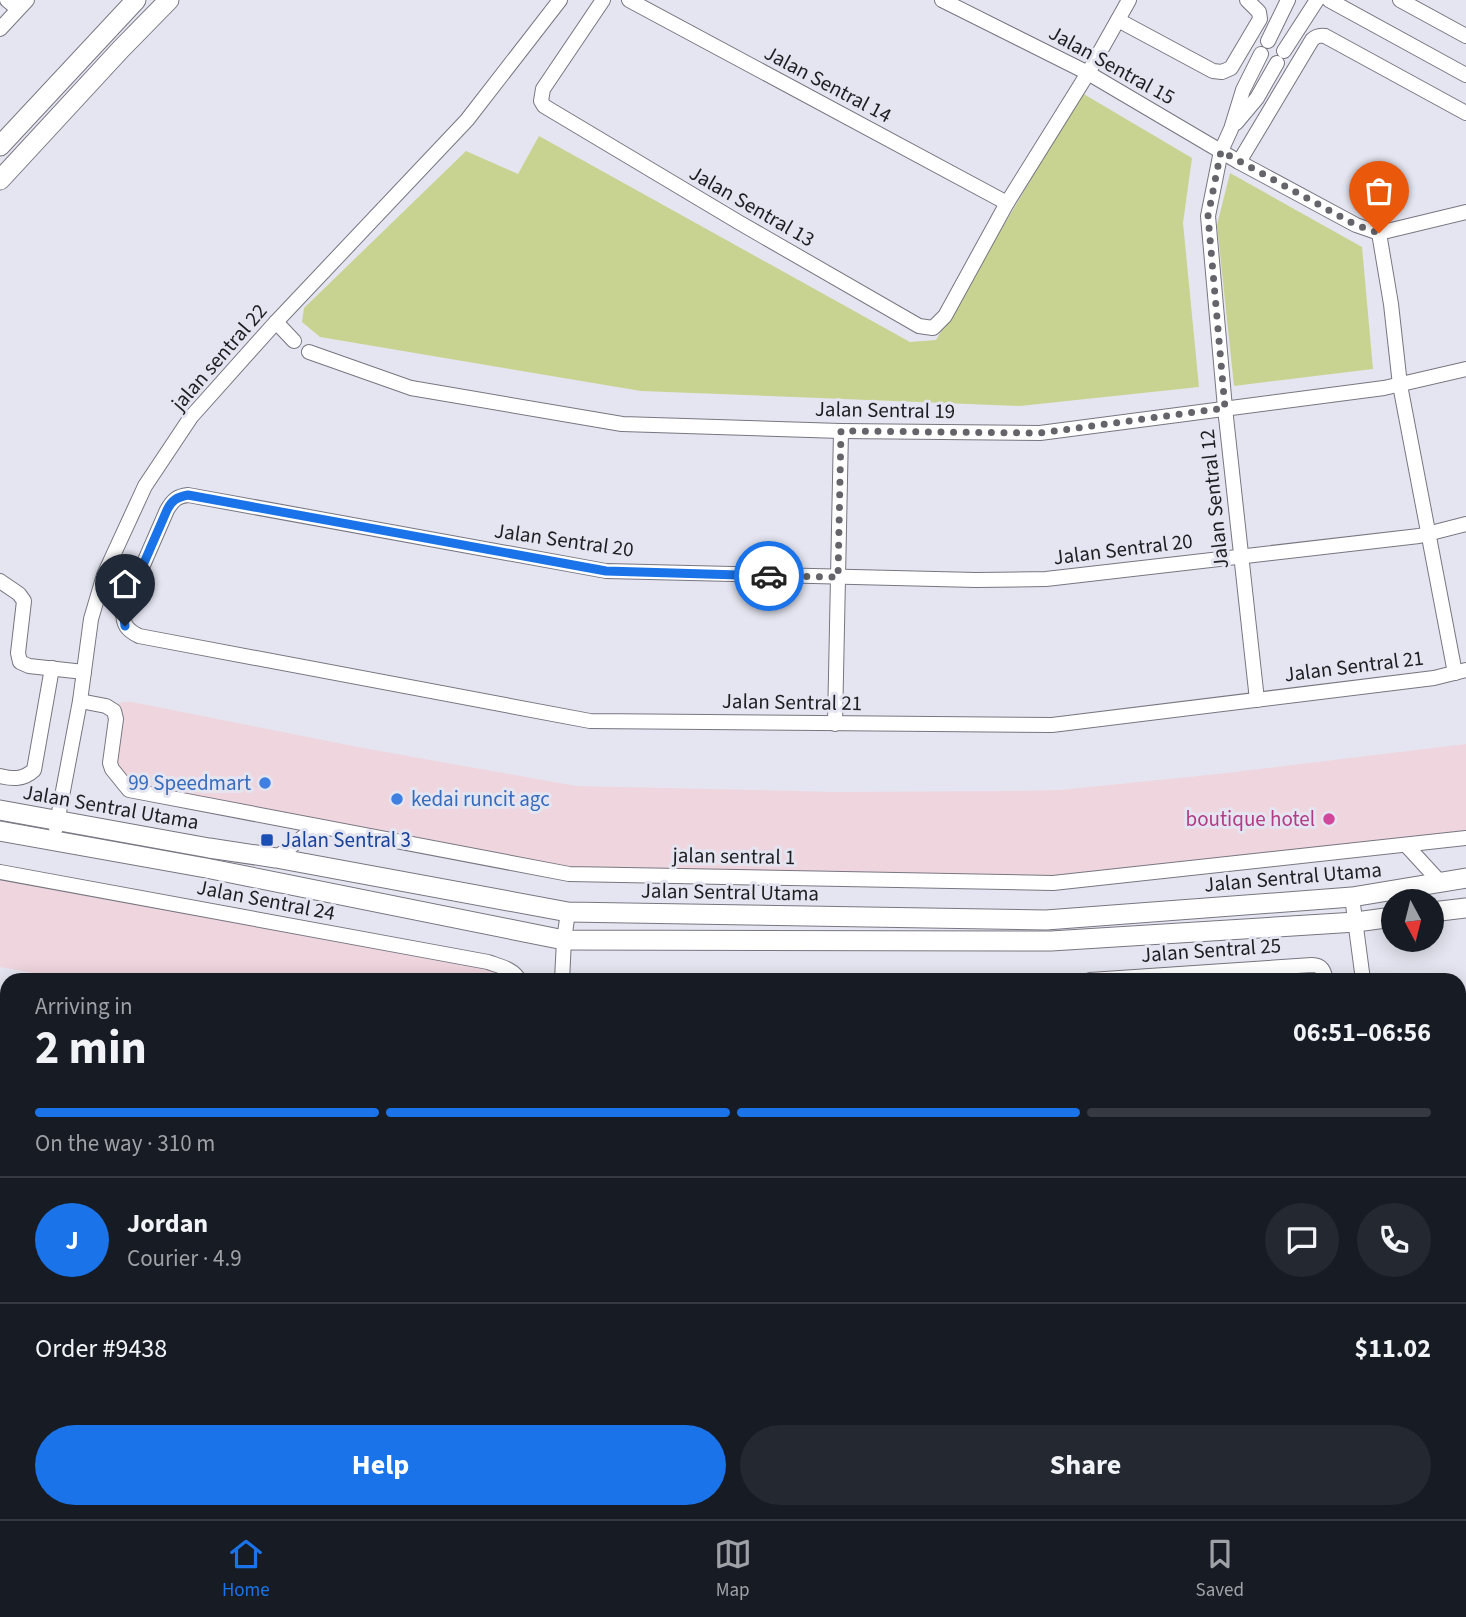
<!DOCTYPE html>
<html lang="en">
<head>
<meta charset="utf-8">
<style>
	:root { --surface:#171b24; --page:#242831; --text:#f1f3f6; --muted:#9ea1a6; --line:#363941; --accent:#1a73e8 }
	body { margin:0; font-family:"Source Sans 3",sans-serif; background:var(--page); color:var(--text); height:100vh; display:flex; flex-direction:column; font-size:26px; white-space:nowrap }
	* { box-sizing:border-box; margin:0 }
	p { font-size:23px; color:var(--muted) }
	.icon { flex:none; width:38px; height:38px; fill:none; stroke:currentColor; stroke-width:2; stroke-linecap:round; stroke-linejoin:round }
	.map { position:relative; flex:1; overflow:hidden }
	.panel { position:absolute; left:0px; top:973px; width:1466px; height:546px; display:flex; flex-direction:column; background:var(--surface); border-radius:21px 21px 0 0; box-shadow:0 4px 18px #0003 }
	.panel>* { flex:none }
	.needle { width:46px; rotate:173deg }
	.tools { position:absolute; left:1381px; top:889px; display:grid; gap:14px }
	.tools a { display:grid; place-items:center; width:63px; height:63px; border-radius:50%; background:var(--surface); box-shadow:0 4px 18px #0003; font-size:35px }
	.pin { position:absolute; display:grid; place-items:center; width:60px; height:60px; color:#fff; margin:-72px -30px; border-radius:50% 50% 50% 0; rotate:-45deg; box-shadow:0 0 7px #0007 }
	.pin .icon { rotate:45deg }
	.courier { position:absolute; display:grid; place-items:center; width:70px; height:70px; margin:-35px; border:5px solid #1a73e8; border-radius:50%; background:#fff; color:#222; box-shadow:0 2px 9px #0007 }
	.headline em { font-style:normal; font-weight:700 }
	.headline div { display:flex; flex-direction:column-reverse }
	.headline { display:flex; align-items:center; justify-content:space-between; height:119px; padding:0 35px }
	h1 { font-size:46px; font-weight:700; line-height:52px }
	.bar { display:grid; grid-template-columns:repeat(4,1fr); gap:10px 7px; align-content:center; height:84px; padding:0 35px }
	.bar i { height:9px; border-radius:5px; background:var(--line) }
	.bar .selected { background:var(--accent) }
	.bar p { grid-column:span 4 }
	.line { display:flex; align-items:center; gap:18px; padding:0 35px; border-top:2px solid var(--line) }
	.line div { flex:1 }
	.round { display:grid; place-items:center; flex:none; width:74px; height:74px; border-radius:37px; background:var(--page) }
	.action { display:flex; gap:14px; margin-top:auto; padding:14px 35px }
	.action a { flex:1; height:80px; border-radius:42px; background:var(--accent); color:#fff; font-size:28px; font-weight:700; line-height:80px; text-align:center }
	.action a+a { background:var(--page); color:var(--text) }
	.dock { display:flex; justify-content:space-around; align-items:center; height:98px; border-top:2px solid var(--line); background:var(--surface); font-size:19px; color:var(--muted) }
	.dock a { display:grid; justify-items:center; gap:4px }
	.dock .selected { color:var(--accent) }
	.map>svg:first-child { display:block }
</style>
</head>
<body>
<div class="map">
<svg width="1466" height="1519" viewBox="0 0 1466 1519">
	<rect width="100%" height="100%" fill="#e5e5f1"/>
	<g fill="#efd5dd">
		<path d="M123,702h9l231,46 213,38 260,6 182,-1 42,-1 158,-16 248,-30v100l-417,44 -481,-8 -444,-85 -19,-27 11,-63z"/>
		<path d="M0,865l506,96 16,9 3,10h-455l-70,-13z"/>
		<path d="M1323,961l7,8 3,11h-726l19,-4 421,2 127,-10z"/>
	</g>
	<g fill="#c9d391">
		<path d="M1082,93l110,65 -9,65 16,164 -179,19 -379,-15 -321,-54 -18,-15 2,-14 162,-157 52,23 21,-38 371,206 26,-2z"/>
		<path d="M1230,173l132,74 11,122 -139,17 -17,-161z"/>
		<path d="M0,1368l7,1v57l-7,-2z"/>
		<path d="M30,1512h120l-2,7h-119z"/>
		<path d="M719,1512h487l1,7h-485z"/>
	</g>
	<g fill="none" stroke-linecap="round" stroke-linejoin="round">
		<defs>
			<g id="street">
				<path d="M7,0l11,9"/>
				<path d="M603,0l-60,89 -2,12 3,5 196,117 179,103 14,2 12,-12 62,-113 81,-130 41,-73"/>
				<path d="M629,0l378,203"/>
				<path d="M942,0l146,73 151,89 117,63 23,8 87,-21"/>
				<path d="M1329,0l137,75"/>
				<path d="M1400,0l66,36"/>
				<path d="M1118,20l95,51 9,1 9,-4 29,-49 -1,-7 -12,-12"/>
				<path d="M0,29l27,-29"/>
				<path d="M1268,41l20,-41"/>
				<path d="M1284,51l33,-51"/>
				<path d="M1236,123l21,-25 20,-35"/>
				<path d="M1239,162l73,-122c4,-4 7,-5 13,-4l141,77"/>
				<path d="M1379,233l12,71 9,81 55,288"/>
				<path d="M276,322l18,19"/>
				<path d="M309,352l102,36 211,36 219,7 199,2 344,-45 82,-19"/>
				<path d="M1466,524l-47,12 -373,43 -70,1 -370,-9 -418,-76c-11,1 -15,5 -21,15l-44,101c0,14 4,19 16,25l451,85 462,4 382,-47 32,-8"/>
				<path d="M0,581l19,13 5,7 -6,52 2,9 9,4 55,6"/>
				<path d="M1257,700l-32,-292 -17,-192 13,-65 10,-22 12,-39 18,-36"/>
				<path d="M80,701l26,5 8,5 2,8 -6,44 2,6 17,21 440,84 484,9 413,-45"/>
				<path d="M835,724l6,-293"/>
				<path d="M0,776c13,3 23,4 34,-6l18,-102"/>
				<path d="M56,828l24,-127 11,-82 13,-44 41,-89 46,-69 85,-95 191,-202 93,-120"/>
				<path d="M1406,845l34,37"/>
				<path d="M276,858l40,-31"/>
				<path d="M0,872l488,90c11,4 26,7 31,18"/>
				<path d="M1352,897l11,83"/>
				<path d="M562,980l2,-40 4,-28"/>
				<path d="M1090,980l222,-15c10,0 12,6 14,15"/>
				<path d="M0,1055l7,1"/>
				<path d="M0,1213l7,2"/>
				<path d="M1460,1232l6,-1"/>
				<path d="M0,1369l7,2"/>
				<path d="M0,1450l7,4"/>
				<path d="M1460,1456l6,23"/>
				<path d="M315,1512l36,7"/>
				<path d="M11,1519l1,-7"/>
				<path d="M158,1519l1,-7"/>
			</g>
			<g id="secondary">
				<path d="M0,146l136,-146"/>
				<path d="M0,180l121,-131 48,-49"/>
				<path d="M0,810l209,38 67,10 292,54 478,8 306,-23 114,-19"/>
				<path d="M0,831l206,37 358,72 487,1 305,-19 37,-5"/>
				<path d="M1432,912l34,-4"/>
			</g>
		</defs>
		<use href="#street" stroke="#777681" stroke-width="16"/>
		<use href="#secondary" stroke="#777681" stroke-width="21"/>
		<use href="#street" stroke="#fff" stroke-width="14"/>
		<use href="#secondary" stroke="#fff" stroke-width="19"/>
	</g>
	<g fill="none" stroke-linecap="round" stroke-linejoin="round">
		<path stroke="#64646a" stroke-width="7" stroke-dasharray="0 12.6" d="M769,576l69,1 3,-146 199,2 185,-25 -17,-192 13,-65 135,74 23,8"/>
		<path stroke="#1a73e8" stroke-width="9" d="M125,626l-2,-15 44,-101c5,-10 10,-13 21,-15l418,76 163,5"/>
	</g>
	<g fill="#3f7fe0" stroke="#e5e5f1" stroke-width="2.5">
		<circle cx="265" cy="783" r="7"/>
		<circle cx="397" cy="799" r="7"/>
	</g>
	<circle fill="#d1479c" stroke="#e5e5f1" stroke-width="2.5" cx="1329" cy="819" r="7"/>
	<rect fill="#1a4fb4" stroke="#e5e5f1" stroke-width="2.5" x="260" y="833" width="14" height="14" rx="3.5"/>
	<g text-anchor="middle" stroke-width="6" stroke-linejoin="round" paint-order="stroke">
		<g font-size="21" fill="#1e1e22" stroke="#e5e5f1">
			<text transform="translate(1112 65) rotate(29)" y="7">Jalan Sentral 15</text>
			<text transform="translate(828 84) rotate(28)" y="7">Jalan Sentral 14</text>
			<text transform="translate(752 206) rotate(30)" y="7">Jalan Sentral 13</text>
			<text transform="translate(219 357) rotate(-49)" y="7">jalan sentral 22</text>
			<text transform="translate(885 410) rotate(1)" y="7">Jalan Sentral 19</text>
			<text transform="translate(1214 499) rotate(-96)" y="7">Jalan Sentral 12</text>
			<text transform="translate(564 540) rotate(8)" y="7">Jalan Sentral 20</text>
			<text transform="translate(1123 549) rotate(-7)" y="7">Jalan Sentral 20</text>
			<text transform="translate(1354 666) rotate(-7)" y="7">Jalan Sentral 21</text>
			<text transform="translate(792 702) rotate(1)" y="7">Jalan Sentral 21</text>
			<text transform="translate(111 807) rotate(10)" y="7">Jalan Sentral Utama</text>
			<text transform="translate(734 856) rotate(1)" y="7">jalan sentral 1</text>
			<text transform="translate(1293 877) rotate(-5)" y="7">Jalan Sentral Utama</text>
			<text transform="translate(730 892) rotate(1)" y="7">Jalan Sentral Utama</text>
			<text transform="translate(266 900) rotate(11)" y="7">Jalan Sentral 24</text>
			<text transform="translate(1211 950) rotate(-4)" y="7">Jalan Sentral 25</text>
		</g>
		<g font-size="21" fill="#366cbe" stroke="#e5e5f1" text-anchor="end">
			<text x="251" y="790">99 Speedmart</text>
			<text x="411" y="806" text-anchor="start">kedai runcit agc</text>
		</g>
		<g font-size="21" fill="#b23c85" stroke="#e5e5f1" text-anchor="end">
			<text x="1315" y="826">boutique hotel</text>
		</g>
		<g font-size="21" fill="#164399" stroke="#e5e5f1" text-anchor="start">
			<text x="281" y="847">Jalan Sentral 3</text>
		</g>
	</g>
</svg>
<div class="tools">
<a><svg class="needle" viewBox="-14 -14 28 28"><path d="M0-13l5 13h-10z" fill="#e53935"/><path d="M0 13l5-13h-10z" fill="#9ea1a6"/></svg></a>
</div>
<div class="pin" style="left:1379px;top:233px;background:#ea580c"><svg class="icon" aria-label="bag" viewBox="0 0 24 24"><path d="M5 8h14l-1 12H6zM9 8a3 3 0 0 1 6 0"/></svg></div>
<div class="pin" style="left:125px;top:626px;background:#1f2937"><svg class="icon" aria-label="home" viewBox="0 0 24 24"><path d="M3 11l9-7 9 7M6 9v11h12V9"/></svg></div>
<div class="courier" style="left:769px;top:576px"><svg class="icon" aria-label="car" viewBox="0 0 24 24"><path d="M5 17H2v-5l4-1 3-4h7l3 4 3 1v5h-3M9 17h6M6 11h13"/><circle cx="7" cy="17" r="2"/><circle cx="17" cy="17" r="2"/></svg></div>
<section class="panel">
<div class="headline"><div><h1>2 min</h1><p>Arriving in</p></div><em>06:51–06:56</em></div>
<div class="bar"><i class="selected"></i><i class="selected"></i><i class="selected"></i><i></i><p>On the way · 310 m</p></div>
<div class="line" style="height:126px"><b class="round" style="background:var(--accent);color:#fff">J</b><div><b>Jordan</b><p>Courier · 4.9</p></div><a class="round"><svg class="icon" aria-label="chat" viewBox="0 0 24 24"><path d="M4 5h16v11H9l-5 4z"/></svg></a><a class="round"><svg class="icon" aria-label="phone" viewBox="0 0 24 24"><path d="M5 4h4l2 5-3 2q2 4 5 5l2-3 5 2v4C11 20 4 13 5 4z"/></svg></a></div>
<div class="line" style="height:91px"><div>Order #9438</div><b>$11.02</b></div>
<div class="action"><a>Help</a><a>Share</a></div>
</section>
</div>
<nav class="dock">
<a class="selected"><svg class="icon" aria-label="home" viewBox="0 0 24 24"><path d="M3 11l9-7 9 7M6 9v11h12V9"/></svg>Home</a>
<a><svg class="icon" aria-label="map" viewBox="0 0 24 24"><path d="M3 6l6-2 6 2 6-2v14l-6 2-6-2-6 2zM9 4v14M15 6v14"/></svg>Map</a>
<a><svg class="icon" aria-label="saved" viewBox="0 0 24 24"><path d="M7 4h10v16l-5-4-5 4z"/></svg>Saved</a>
</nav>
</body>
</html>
